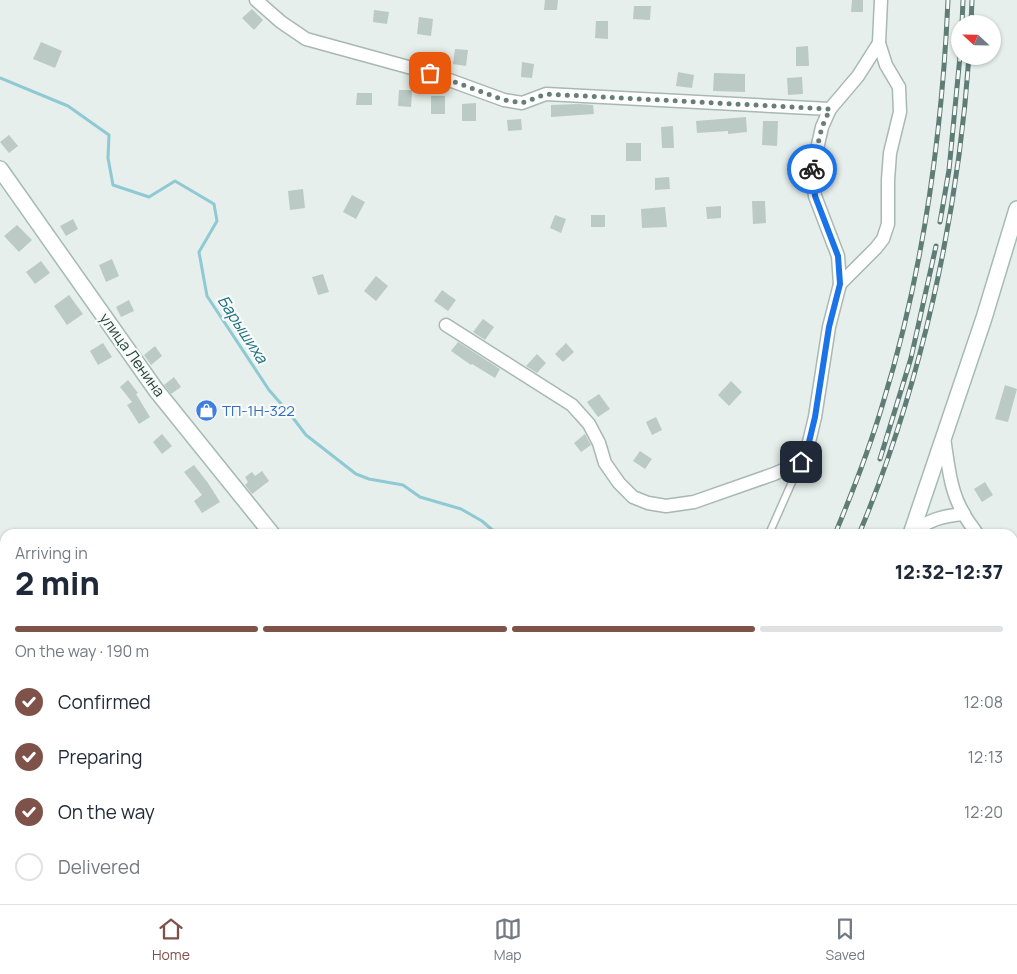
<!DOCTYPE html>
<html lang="en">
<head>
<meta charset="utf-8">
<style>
	:root { --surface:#fff; --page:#f6f6f7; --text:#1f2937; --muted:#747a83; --line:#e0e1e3; --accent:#7f5249 }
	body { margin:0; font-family:Manrope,sans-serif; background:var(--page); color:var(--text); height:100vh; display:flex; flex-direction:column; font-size:19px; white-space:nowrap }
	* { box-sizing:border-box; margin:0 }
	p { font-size:16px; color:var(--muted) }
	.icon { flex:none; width:28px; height:28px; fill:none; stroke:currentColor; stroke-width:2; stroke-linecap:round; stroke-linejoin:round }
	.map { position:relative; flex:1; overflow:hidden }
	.sheet { position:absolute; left:0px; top:529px; width:1018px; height:376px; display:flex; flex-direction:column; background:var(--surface); border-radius:15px 15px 0 0; box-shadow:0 1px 4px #0004 }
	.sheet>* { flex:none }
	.needle { width:32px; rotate:292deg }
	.fabs { position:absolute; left:951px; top:15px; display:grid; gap:10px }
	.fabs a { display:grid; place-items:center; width:50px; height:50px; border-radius:50%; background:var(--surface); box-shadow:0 1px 4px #0004; font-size:25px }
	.pin { position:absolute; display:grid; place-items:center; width:42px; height:42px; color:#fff; margin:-21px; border-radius:10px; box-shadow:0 2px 8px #0006 }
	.courier { position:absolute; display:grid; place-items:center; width:50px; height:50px; margin:-25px; border:4px solid #1a73e8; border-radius:50%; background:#fff; color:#222; box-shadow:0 1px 6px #0007 }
	.summary em { font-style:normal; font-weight:800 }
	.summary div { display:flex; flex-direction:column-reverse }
	.summary { display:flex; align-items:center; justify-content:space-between; height:85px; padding:0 15px }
	h1 { font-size:32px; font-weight:800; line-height:38px }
	.bar { display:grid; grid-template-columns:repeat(4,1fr); gap:8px 5px; align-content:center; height:60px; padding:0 15px }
	.bar i { height:6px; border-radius:4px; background:var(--line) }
	.bar .active { background:var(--accent) }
	.bar p { grid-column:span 4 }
	ol { padding:0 15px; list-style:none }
	li { display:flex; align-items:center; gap:15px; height:55px }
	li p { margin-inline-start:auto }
	li .icon { padding:5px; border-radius:50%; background:var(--accent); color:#fff; stroke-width:4 }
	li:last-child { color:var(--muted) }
	li i { width:28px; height:28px; border:2px solid var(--line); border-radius:50% }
	.menu { display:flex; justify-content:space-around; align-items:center; height:70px; border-top:1px solid var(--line); background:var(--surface); font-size:14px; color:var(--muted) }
	.menu a { display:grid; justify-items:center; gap:2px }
	.menu .active { color:var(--accent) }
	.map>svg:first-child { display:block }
</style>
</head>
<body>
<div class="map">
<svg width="1017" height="904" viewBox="0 0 1017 904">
	<rect width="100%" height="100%" fill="#e6efeb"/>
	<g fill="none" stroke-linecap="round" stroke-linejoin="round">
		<g stroke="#8ec9d4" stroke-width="3">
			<path d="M0,78l68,28 41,29 -1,23 5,27 36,12 26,-16 39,23 3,17 -18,31 8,44 62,94 21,24 16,21 50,39 13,5 34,6 17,12 41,12 21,12 15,13"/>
			<path d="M872,904l1,-4"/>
		</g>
	</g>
	<g fill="#bbcac4">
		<path d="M545,0h13l-1,10h-13z"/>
		<path d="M852,0h11v12h-12z"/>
		<path d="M634,6h17l-1,14 -17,-1z"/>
		<path d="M252,9l11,11 -9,10 -12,-12z"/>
		<path d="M374,10l15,2 -2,12 -14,-2z"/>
		<path d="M419,17l14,2 -2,17 -14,-2z"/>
		<path d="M596,21h12v18l-13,-1z"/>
		<path d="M41,42l21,9 -7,17 -22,-9z"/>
		<path d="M808,46l1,20h-13v-19z"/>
		<path d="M455,49l13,1 -2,16 -13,-2z"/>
		<path d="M522,62l12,2 -2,14 -11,-1z"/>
		<path d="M678,72l16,3 -2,13 -16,-2z"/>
		<path d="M714,73l31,1v18l-32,-1z"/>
		<path d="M802,77l1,17 -15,1 -1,-17z"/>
		<path d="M399,90h13l-1,17 -13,-1z"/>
		<path d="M357,93h15v12h-16z"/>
		<rect x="431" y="96" width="14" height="18"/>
		<path d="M476,103v18h-14v-17z"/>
		<path d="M579,104l14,1 1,9 -43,3v-12z"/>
		<path d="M746,117l1,15 -19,2v-3l-31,2 -1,-12z"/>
		<path d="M521,119l1,11 -14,1 -1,-11z"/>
		<path d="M763,121h15l-1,25 -15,-1z"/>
		<path d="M673,126l1,22h-12l-1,-21z"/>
		<path d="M9,135l9,11 -9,7 -9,-11z"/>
		<rect x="626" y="143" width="15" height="18"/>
		<path d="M669,177l1,12 -15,1v-12z"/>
		<path d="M303,189l2,19 -15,2 -2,-19z"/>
		<path d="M352,195l13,7 -9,17 -13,-7z"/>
		<path d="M752,201h13l1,22 -13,1z"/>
		<path d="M721,206v12l-14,1 -1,-12z"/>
		<path d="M665,207l2,20 -25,1 -1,-19z"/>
		<path d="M555,215l11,4 -5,14 -11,-5z"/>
		<rect x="591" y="215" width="14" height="12"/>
		<path d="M73,219l5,10 -12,7 -6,-10z"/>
		<path d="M17,225l15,15 -13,12 -15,-16z"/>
		<path d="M112,259l7,17 -13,6 -7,-17z"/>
		<path d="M41,261l9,12 -15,11 -9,-12z"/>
		<path d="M323,274l6,18 -11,3 -6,-18z"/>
		<path d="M376,276l12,10 -12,15 -12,-10z"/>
		<path d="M442,290l14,10 -8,11 -14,-10z"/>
		<path d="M69,295l14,19 -16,11 -13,-19z"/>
		<path d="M129,300l5,11 -13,6 -5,-10z"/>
		<path d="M483,319l11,8 -9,13 -12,-8z"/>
		<path d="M458,342l42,27 -5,9 -23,-14 -1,1 -20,-14z"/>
		<path d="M103,343l9,14 -14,8 -8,-14z"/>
		<path d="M566,343l8,9 -11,10 -8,-8z"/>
		<path d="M155,346l7,10 -11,9 -7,-10z"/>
		<path d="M537,354l9,9 -9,10 -11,-7z"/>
		<path d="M174,377l7,10 -10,7 -7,-9z"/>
		<path d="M128,380l10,13 -2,1 14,23 -11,7 -12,-19 5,-3 -12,-15z"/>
		<path d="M731,381l11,11 -13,14 -11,-11z"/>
		<path d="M1005,385l12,4 -9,33 -13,-3z"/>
		<path d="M599,394l11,15 -12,8 -11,-15z"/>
		<path d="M656,417l6,13 -10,5 -6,-13z"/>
		<path d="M162,434l10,12 -10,8 -9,-12z"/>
		<path d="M585,434l6,11 -10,7 -7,-9z"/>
		<path d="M640,451l12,8 -7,10 -12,-8z"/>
		<path d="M194,465l14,18 12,19 -18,11 -8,-12 8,-6 -18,-23z"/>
		<path d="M262,471l7,10 -17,13 -7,-9 3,-3 -3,-5 7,-5 3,4z"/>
		<path d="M985,482l8,13 -11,7 -8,-13z"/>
	</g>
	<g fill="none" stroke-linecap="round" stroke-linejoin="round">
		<g stroke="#bfccc8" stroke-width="15" stroke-dasharray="15 8" stroke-linecap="butt">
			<path d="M637,900l8,4"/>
			<path d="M661,900l8,4"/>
			<path d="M683,900l7,4"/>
		</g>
		<defs>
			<g id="lane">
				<path d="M769,534l31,-70"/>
				<path d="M793,900l1,4"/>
			</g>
			<g id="street">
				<path d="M256,0l25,22 25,17 124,34 74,27 18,3 24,-9 284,15"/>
				<path d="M840,284l36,-36 7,-9 5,-15v-44l2,-27 10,-41 -1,-25 -13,-22 -7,-22"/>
				<path d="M446,325l126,80 17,19 10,19 6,20 14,20 14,14 15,6 18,3 28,-4 80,-28 27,-12 8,-20 6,-25 14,-90 11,-43 -2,-28 -23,-60 -3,-25 10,-44 8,-18 28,-33 21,-33 2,-43"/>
				<path d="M944,438c4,25 6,54 20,76 3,7 9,13 13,20"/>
				<path d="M911,532c20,-12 29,-16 53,-18"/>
				<path d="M1012,590l5,8"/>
				<path d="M276,900l1,4"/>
			</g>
			<g id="secondary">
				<path d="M0,169l156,221 116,144"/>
				<path d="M911,534l73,-216 33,-109"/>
				<path d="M706,900l7,4"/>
				<path d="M507,904l1,-4"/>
				<path d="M750,904l3,-4"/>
				<path d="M765,904l3,-4"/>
			</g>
		</defs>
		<use href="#lane" stroke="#a8b8b2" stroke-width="9"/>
		<use href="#street" stroke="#a8b8b2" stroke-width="15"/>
		<use href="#secondary" stroke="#a4bbb3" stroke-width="18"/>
		<use href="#lane" stroke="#fff" stroke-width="6"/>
		<use href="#street" stroke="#fff" stroke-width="12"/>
		<use href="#secondary" stroke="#fff" stroke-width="15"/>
		<defs>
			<g id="rail">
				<path d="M962,24l1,-24"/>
				<path d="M971,24l1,-24"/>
				<path d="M940,222l9,-52 11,-114"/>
				<path d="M880,459l31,-101 25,-112"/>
				<path d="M835,534c18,-43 35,-87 48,-131 40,-130 59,-268 65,-403"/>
				<path d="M859,534c62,-148 99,-318 110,-478"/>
				<path d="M647,904l2,-4"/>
				<path d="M665,904l2,-4"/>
			</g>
		</defs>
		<use href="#rail" stroke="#5f7d75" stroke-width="5"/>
		<use href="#rail" stroke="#f7fbf9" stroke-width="3" stroke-dasharray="9" stroke-linecap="butt"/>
	</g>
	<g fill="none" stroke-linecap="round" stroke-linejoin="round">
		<path stroke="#687f78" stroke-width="5" stroke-dasharray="0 9" d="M430,73l74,27 18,3 24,-9 284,15 -8,18 -10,42"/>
		<path stroke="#1a73e8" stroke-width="6" d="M801,462l8,-20 6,-25 14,-90 11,-43 -2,-28 -23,-60 -3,-27"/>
	</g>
	<defs>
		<symbol id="shop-disc" viewBox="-11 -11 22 22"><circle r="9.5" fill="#3f7fe0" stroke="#f7fbf9"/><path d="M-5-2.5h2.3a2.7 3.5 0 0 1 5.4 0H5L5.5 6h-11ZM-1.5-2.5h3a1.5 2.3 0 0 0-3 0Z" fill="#fff"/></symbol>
	</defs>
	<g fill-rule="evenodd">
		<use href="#shop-disc" x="194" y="398" width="25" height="25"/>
	</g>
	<g text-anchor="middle" stroke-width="4.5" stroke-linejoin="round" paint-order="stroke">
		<g font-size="15" fill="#24423a" stroke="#f7fbf9">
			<text transform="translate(132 355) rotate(54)" y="5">улица Ленина</text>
		</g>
		<g font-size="15" fill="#366cbe" stroke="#f7fbf9" text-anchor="start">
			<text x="222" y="416">ТП-1Н-322</text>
		</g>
		<g font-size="16" font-style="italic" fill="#1c6f80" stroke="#f7fbf9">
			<text transform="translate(243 329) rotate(57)" y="6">Барышиха</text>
		</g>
	</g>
</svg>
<div class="fabs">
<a><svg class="needle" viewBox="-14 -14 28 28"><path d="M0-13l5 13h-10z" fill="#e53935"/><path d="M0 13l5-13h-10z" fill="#747a83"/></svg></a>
</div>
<div class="pin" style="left:430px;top:73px;background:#ea580c"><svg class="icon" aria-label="bag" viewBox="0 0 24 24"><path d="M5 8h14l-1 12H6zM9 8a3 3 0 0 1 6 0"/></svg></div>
<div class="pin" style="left:801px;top:462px;background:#1f2937"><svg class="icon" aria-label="home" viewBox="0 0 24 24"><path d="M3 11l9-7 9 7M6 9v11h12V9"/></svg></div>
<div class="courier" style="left:812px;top:169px"><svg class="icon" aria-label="bike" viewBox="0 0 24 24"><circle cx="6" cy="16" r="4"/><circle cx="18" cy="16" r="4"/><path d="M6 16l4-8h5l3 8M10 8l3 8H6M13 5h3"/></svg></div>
<section class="sheet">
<div class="summary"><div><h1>2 min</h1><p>Arriving in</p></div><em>12:32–12:37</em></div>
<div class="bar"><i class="active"></i><i class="active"></i><i class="active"></i><i></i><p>On the way · 190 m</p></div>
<ol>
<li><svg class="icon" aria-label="check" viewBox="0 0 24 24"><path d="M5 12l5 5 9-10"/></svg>Confirmed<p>12:08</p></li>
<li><svg class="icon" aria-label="check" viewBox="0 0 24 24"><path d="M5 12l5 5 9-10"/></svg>Preparing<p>12:13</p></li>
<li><svg class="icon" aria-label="check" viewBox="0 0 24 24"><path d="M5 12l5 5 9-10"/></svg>On the way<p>12:20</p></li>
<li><i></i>Delivered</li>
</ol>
</section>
</div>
<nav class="menu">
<a class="active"><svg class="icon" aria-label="home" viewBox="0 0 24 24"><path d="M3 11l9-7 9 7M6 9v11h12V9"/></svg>Home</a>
<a><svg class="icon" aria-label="map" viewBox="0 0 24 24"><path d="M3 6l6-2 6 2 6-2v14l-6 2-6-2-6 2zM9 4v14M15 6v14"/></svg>Map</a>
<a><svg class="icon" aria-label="saved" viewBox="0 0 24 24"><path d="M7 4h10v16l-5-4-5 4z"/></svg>Saved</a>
</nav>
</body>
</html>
